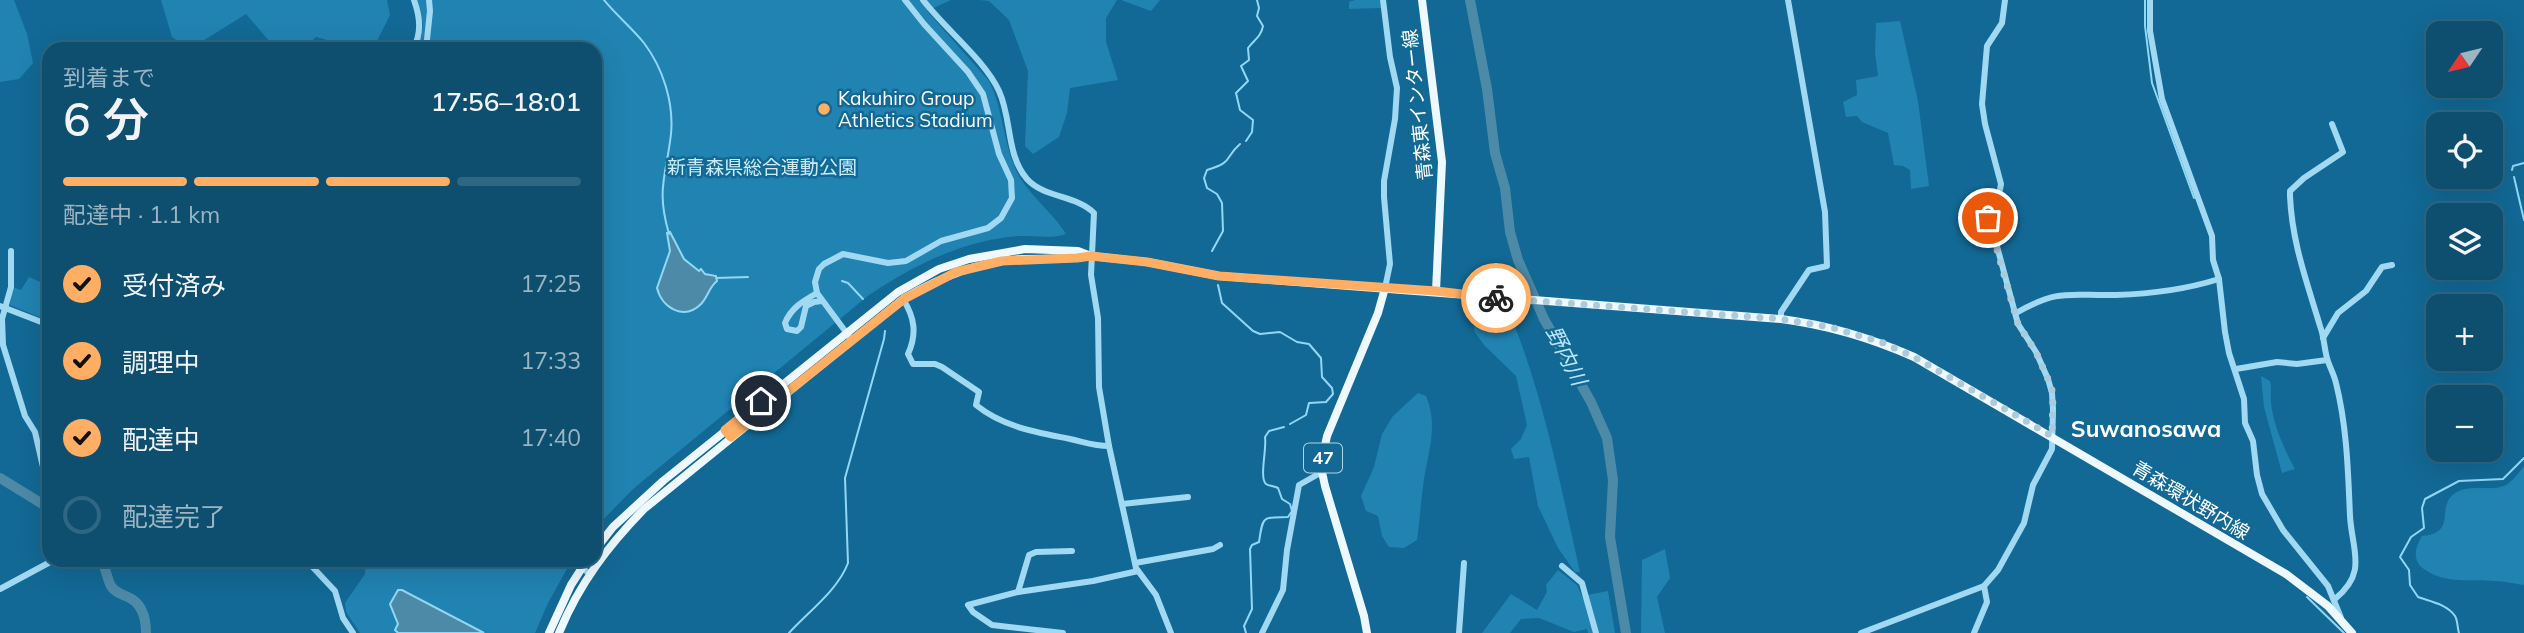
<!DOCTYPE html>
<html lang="ja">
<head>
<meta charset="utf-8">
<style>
	:root { --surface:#0e4f70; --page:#1c5978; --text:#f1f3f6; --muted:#9bb5c3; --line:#2e6683; --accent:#ffae63 }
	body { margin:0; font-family:Mulish,"Noto Sans JP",sans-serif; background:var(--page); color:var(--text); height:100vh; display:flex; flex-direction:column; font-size:26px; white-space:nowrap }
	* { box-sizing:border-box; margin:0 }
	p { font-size:23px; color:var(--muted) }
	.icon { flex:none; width:38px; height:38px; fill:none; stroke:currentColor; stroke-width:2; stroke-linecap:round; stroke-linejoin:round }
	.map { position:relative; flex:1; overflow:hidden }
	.sheet { position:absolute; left:42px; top:42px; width:560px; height:525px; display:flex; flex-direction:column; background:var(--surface); border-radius:21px; box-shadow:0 7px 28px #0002,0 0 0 2px var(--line) }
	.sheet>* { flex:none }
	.needle { width:46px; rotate:235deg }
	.controls { position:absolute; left:2426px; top:21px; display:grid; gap:14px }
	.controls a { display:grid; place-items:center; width:77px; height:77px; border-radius:14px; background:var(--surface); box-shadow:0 7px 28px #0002,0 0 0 2px var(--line); font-size:35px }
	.pin { position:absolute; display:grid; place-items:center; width:60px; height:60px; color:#fff; margin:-30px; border:4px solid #fff; border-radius:50%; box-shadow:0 2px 7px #0007 }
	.courier { position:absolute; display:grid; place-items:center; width:70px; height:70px; margin:-35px; border:5px solid #ffae63; border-radius:50%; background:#fff; color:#222; box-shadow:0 2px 9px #0007 }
	.overview em { font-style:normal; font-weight:600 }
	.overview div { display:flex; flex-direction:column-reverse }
	.overview { display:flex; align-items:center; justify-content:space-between; height:119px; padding:0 21px }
	h1 { font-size:46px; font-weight:600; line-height:52px }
	.bar { display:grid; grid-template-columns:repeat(4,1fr); gap:10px 7px; align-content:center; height:84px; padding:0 21px }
	.bar i { height:9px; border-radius:5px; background:var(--line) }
	.bar .selected { background:var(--accent) }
	.bar p { grid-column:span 4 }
	ol { padding:0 21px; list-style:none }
	li { display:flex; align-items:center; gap:21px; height:77px }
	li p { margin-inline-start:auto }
	li .icon { padding:7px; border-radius:50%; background:var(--accent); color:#111; stroke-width:4 }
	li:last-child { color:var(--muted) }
	li i { width:38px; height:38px; border:4px solid var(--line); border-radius:50% }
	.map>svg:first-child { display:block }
</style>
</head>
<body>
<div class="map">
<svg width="2524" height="633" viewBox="0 0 2524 633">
	<rect width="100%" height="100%" fill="#126995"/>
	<g fill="#2183b2">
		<path d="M0,0h14l13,34 6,29 -14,16 -19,3z"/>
		<path d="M161,0h226l3,15 -15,30 -18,3 -41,-11 -14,12h-26l-30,-35 -56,35 -18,-12z"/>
		<path d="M417,0h534l-24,11 62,70c14,27 14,60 27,89 11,24 36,41 50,64 -16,6 -40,0 -58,3 -52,7 -95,29 -139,58l-236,194 -38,39v-479h-179l7,-24z"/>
		<path d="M979,0h138l-11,18v24l12,38 -48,8 -3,25 -8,24 -26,17 -8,-8 3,-75 -19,-51 -20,-19z"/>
		<path d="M1121,0h39l-9,11z"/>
		<path d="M1355,0h26v8l-32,1v-7z"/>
		<path d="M1900,21l18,80 11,85 -18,3 -1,-19 -7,-4 -9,-1 -6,-32 -26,-11 -5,-6 -11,1 -3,-15 14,-7 -1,-15 22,-4 -3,-23 1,-30z"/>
		<path d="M29,277l20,9v35l-39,-16 3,-18 8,3z"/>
		<path d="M1481,305l28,7c35,84 51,172 71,260h-5l-17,-24 -20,-42 -9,-49 -15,2 -3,-10 10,-10 6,-14 -11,-49 -32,-31 -10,-14 1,-13z"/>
		<path d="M2261,376l9,5c2,8 0,14 1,22 2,21 14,48 24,66l-13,4 -18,-66z"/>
		<path d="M1418,393l8,3c12,28 3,54 -2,83 -3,20 -4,40 -7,61l-13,8 -15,-1 -7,-11 -4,-20 -12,-5 -5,-15 13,-29 8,-33 11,-18z"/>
		<path d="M2524,466v119c-9,-1 -19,-4 -29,-4 -27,-2 -54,4 -76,-16 -6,-10 -3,-19 3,-29 36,-3 13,-29 33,-43 16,-11 39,1 54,-10 6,-5 11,-12 15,-17z"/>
		<path d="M1665,549l5,29 -13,19 8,36h-24l1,-73z"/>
		<path d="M366,560h206l-24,43 -13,30h-175l-14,-21 -1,-9 20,-29z"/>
		<path d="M1558,570l19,15 5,11 26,-5 7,42h-27l-1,-4 -13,3 -35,-14 -18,1 -11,14h-28l29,-39 26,16 10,-18 -1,-7z"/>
	</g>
	<g fill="#4d8aa8" stroke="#93d7f6" stroke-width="2">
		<path d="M670,232l14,27 15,12 2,-2 4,5 11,2 1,5c-8,6 -9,16 -16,23 -17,17 -39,4 -44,-16l13,-37 -3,-18z"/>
		<path d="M398,590h4l82,43h-86l-3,-3 3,-6 -8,-20z"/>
	</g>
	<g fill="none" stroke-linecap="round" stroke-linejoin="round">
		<g stroke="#93d7f6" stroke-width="2">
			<path d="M604,0c12,15 28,28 40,43 19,25 30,60 27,91 -5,43 -15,55 -2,100"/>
			<path d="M2145,0v26l7,57 42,115"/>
			<path d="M1246,141l6,-9 1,-12 -13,-10 -4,-17 12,-12 -7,-15 8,-6 -1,-12c6,-8 13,-11 15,-22l-6,-10 2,-8 -2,-8"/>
			<path d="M2512,170l1,-4 11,-3"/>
			<path d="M2514,177l10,43"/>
			<path d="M1212,251l11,-20 -1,-28 -5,-9 -10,-6 -3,-10 3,-8c27,-8 17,-12 33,-26"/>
			<path d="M716,278l32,-1"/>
			<path d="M842,281l6,2 15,16"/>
			<path d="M1218,285l4,18 31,28 7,3 20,-2 17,10 12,2 12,14 1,19 10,11 1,6 -7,8 -17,1 -3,12 -16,9"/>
			<path d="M2307,597l37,36"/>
			<path d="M789,633c19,-21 49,-43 59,-70l-3,-85 39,-139 1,-8"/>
			<path d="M1246,633l-2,-7 8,-17 -2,-60 2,-4 7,-3c4,-27 3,-24 29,-25l4,-6 -2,-7 -8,-5 -4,-11c-4,-2 -9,-2 -12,-4 -7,-6 1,-35 -1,-47l4,-6 15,-4"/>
			<path d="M2459,633c-2,-6 -1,-12 -4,-17 -8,-12 -26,-15 -37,-19l-8,-12 -1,-15 -9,-13 11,-20 13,-9 -2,-20 3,-9 34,-18 44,-2 21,-21"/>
		</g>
		<g stroke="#4d8aa8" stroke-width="10">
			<path d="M1470,0l17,89 8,64 10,35 5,44 8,28 26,59 47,83 16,36 6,42 -3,57 16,96"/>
			<path d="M0,478l49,30"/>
			<path d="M100,560c7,8 6,17 11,26 5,8 12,8 19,12 13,7 16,22 16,35"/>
		</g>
		<g stroke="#a1d9f3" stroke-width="6">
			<path d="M923,0c22,29 62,60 76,91 13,28 7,64 28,88 17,19 49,16 67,34l-3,62 7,43 1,69 10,59 27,122 20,27 15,38"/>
			<path d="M1383,0l7,57 7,31 -2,31 -11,62v16l6,67 -5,24"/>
			<path d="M2150,0v31l12,68 50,137 1,24 6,19 6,53 4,21 15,46 1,24 8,18 4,34 5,19 21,36 45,56 13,32"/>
			<path d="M413,49c9,-16 7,-32 1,-49"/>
			<path d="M426,49l4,-38 -1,-11"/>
			<path d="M2332,124l11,28 -39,26 -14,13v5c2,47 17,86 30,130 4,10 4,21 7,32 2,8 7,16 9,25 11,44 12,88 14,133 2,35 18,56 -15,83"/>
			<path d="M11,251v36l-9,32 1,26 22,71 10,16 8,35 6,12"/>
			<path d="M817,293c-14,8 -26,15 -32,30l2,6 10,2 4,-4 5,-21 8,-4 8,-1"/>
			<path d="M903,299c12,19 14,35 5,55l5,10h22l7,3 37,25 -3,13c27,22 60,27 94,34 14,3 25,7 39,7"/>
			<path d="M0,306l49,19"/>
			<path d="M2016,313c44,-25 53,-17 100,-18 34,-1 71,-6 103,-16"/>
			<path d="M1781,319v-7l28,-42 18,-4 -2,-54 -37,-212"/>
			<path d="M2323,338l15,-25 28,-22 16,-24 10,-2"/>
			<path d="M851,339l-34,-46 -2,-11 4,-13 5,-5 19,-10 45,9 18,-2 35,-20 47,-13 13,-10 11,-20 -1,-18 -12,-26 -16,-60 -15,-22 -44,-48 -19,-24"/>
			<path d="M2236,369l41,-7 20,2 30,-4"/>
			<path d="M1122,504l66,-7"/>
			<path d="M306,560l29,31 8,27 10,15"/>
			<path d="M569,560l20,13"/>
			<path d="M1135,563l78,-14 7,-4"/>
			<path d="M1562,566l20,17 14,50"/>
			<path d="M0,589l54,-29"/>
			<path d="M1018,592l11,-37 7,-3 36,-1"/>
			<path d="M1063,633l-71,-8 -19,-13 -5,-7 50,-13 75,-11 45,-10"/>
			<path d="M1262,633l21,-43 4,-40 12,-65 23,-13"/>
			<path d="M1459,633l5,-70"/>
			<path d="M1861,633l123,-47 14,-16 26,-47 9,-38 19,-36 1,-40 -1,-16 -4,-14 -12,-27 -18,-28 -30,-111 11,-18 2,-11 -16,-60 -3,-20 5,-58 15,-23 3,-23"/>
			<path d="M1974,633l13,-31 -3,-16"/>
		</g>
		<g stroke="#edf8ff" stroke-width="8">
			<path d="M1422,0l20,162 -6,129"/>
			<path d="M595,550l18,-23 50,-46 235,-189 41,-23 30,-10 56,-10 53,2 13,5 56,6 72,14 562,43c47,6 90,19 133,38l372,217 42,32 24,27"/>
			<path d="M549,633l22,-48 16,-25"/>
			<path d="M559,633c20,-49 49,-87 85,-124l259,-210c37,-22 76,-38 119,-40 22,-1 44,1 66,-3"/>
			<path d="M1367,633l-3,-17 -39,-130 -3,-14 1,-17 4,-19 51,-123 7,-25"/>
		</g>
	</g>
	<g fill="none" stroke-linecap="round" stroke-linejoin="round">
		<path stroke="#accada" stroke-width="7" stroke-dasharray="0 12.6" d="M1496,298l285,21 49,8 51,15 33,15 138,79 1,-43 -5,-14 -12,-27 -18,-28 -30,-106"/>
		<path stroke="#ffae63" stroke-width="9" d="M761,401l-36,29 6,7 173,-138 52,-27 46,-11 75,-3 14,-2 56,6 72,14 217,15 60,7"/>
	</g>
	<circle fill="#ffae63" stroke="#126995" stroke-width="2.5" cx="824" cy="109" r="7"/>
	<g text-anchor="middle" stroke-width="5" stroke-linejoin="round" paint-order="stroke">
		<rect fill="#126995" stroke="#b8d2df" stroke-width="2" x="1304" y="443.5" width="38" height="29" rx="5"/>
		<g font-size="18" font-weight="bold" fill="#fff">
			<text x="1323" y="464">47</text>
		</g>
		<g font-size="19" fill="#fff" stroke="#126995" text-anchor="start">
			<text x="838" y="105">Kakuhiro Group<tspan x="838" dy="22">Athletics Stadium</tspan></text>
		</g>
		<g font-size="19" fill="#fff" stroke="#126995">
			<text transform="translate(1417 105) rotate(-96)" y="7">青森東インター線</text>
			<text transform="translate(2191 500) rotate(31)" y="7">青森環状野内線</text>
		</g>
		<g font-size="19" fill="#c9ecfd" stroke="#126995">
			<text x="762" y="174">新青森県総合運動公園</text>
		</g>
		<g font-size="21" font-style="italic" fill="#b9e6fa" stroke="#126995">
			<text transform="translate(1566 356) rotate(63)" y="7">野内川</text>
		</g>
		<g font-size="23" font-weight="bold" fill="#fff" stroke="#126995">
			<text x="2146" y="437">Suwanosawa</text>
		</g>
	</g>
</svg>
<div class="controls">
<a><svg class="needle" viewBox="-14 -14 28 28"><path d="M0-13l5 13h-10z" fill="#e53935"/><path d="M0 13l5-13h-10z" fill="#9bb5c3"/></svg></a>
<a><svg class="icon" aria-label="locate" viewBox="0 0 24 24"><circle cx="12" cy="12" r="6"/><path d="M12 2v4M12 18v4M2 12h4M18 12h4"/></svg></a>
<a><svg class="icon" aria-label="layers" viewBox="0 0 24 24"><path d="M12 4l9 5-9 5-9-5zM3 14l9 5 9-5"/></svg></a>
<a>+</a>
<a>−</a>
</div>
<div class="pin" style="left:1988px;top:218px;background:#ea580c"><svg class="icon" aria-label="bag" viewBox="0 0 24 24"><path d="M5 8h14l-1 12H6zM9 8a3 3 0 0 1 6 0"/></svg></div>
<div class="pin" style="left:761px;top:401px;background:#1f2937"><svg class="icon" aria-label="home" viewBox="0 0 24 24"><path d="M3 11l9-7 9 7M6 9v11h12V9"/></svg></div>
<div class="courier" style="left:1496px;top:298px"><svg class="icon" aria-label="bike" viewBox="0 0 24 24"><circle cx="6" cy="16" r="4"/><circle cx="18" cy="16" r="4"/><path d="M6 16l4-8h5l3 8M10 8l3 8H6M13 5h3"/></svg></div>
<section class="sheet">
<div class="overview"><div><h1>6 分</h1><p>到着まで</p></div><em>17:56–18:01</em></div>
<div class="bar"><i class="selected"></i><i class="selected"></i><i class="selected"></i><i></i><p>配達中 · 1.1 km</p></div>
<ol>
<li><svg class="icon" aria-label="check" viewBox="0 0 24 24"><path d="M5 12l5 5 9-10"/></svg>受付済み<p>17:25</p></li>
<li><svg class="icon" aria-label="check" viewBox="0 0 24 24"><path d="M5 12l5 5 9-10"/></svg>調理中<p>17:33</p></li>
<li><svg class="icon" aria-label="check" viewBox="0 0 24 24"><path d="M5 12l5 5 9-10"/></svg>配達中<p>17:40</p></li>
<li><i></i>配達完了</li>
</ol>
</section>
</div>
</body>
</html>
